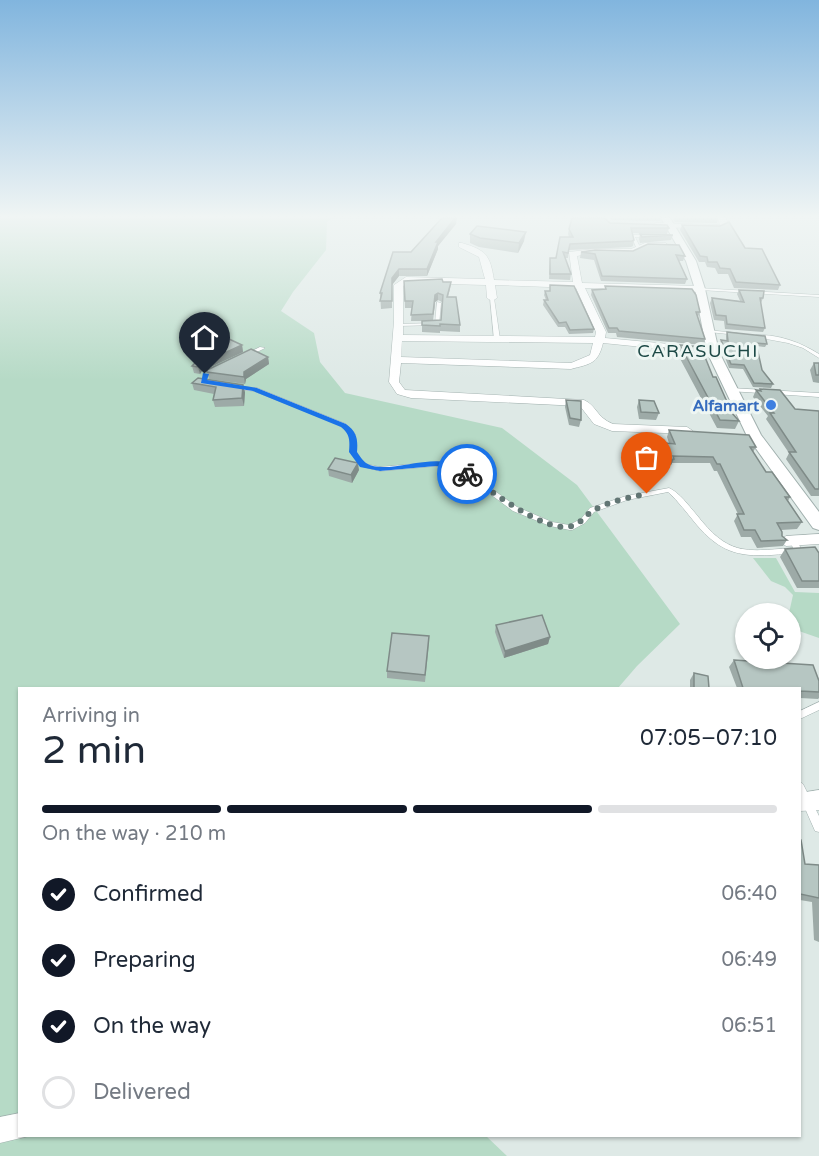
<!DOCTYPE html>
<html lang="en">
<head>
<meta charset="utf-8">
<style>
	:root { --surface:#fff; --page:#f2f2f3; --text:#1f2937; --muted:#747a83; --line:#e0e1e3; --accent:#111827 }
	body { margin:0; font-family:"Varela Round",sans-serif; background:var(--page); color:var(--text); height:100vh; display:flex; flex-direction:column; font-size:22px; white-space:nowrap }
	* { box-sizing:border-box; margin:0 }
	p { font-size:20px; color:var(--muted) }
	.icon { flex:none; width:33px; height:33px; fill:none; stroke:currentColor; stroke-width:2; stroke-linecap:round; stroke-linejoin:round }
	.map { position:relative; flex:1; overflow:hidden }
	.side { position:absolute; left:18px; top:687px; width:783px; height:450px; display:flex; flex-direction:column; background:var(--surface); border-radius:0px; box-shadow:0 2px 4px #0004 }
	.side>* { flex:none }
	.controls { position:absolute; left:735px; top:603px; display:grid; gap:12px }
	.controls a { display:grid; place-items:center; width:66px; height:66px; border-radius:50%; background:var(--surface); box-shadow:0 2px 4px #0004; font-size:30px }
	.pin { position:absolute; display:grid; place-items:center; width:51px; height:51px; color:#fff; margin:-62px -26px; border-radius:50% 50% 50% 0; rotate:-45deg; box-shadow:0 0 6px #0007 }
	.pin .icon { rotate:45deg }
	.courier { position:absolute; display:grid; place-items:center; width:60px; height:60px; margin:-30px; border:4px solid #1a73e8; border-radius:50%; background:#fff; color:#222; box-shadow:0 2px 8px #0007 }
	.overview em { font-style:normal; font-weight:600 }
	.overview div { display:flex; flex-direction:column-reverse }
	.overview { display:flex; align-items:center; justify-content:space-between; height:102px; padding:0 24px }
	h1 { font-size:39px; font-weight:600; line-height:45px }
	.bar { display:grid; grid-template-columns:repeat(4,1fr); gap:9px 6px; align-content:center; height:72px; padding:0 24px }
	.bar i { height:8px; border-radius:4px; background:var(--line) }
	.bar .active { background:var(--accent) }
	.bar p { grid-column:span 4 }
	ol { padding:0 24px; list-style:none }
	li { display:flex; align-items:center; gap:18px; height:66px }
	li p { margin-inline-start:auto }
	li .icon { padding:6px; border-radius:50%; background:var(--accent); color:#fff; stroke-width:4 }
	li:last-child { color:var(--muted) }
	li i { width:33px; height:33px; border:3px solid var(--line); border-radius:50% }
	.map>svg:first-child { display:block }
</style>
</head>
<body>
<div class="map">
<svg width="819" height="1156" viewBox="0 0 819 1156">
	<rect width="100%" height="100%" fill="#dee9e6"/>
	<g fill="#b6dac6">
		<path d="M0,218h333l-6,4 -1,28 -33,42 -12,19 33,22 6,29 25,31 157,35 75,57 103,139 -43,42 -19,22h-598v448h466l21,20h-507z"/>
		<path d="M753,558h23l19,34 24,1v45l-23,-8 -7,-17 4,-18 -8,-8 -14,-6z"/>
	</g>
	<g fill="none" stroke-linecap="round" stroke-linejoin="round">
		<defs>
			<g id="service">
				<path d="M631,235h18l2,1 -2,1h-14l5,10 -2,1 -2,-1z"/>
				<path d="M698,288l121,7v2l-119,-7h-2z"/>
				<path d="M490,297l4,1 6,41 -3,2 -3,-2z"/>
				<path d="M437,302l4,1 -2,22 -41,1 -2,-1 2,-1 37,-1z"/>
				<path d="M707,330l30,3 2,1 -2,1 -28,-3h-2z"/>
				<path d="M756,335c22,-1 44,7 63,19v4l-16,-10 -15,-5 -32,-6z"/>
				<path d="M260,347l5,1 -16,8 -5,-1z"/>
				<path d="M236,386l21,2 89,36 9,10 1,6v12l9,12 15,3 56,-5 23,3 58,42 35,15 17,3 12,-6 9,-11 36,-12 43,-8c11,5 19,17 27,26 32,41 47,38 95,34h2l-3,-7 4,-3 4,3 3,9 -1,2c-10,2 -19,2 -29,3 -34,2 -52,-4 -75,-31 -9,-11 -17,-22 -28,-32l-41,8 -33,12 -9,11 -13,7h-2l-20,-4 -37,-15 -58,-43 -19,-2 -56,5 -19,-5 -11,-14v-15l-3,-5 -5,-6 -88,-35 -20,-2 -1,-1z"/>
				<path d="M731,388l88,5v4l-90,-6v-2z"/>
				<path d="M819,702v8l-19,9v-8z"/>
				<path d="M800,782l3,2 16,32v16l-4,-1 -15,-34z"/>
			</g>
			<g id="minor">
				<path d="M718,218h8l2,7 -3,4 -69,-2 -4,-2 4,-2 64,2z"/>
				<path d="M462,243c24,7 28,12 32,37l79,2 -4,-30 25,-3h37l14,-6h21v4h-19l-15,7 -38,-1 -17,3 5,27 118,3 5,3 -5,3 -115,-4 21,44 -1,6 107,10 5,3 -5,3 -109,-11c-5,21 -13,21 -32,26l-170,-6 -2,19 6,8 179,10c13,6 12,17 29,24l74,3 6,4 -2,3 -79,-3 -18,-7 -14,-18 -169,-8 -14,-4 -8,-12 5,-61v-36l12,-8 79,2 -6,-22 -20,-10v-4zM408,283l78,2 1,13 5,3 5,-3 -2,-13 81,3 20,44 -1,5 -192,-2v-49zM402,341l191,2 -3,12 -19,8 -170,-6z"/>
				<path d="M819,534v10l-33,2 -7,-5 7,-5z"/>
				<path d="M819,790v20l-19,1v-18z"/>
				<path d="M20,1113v23h9l-29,7v-26z"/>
			</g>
			<path id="tertiary" d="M661,218h9l26,43 9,28 14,63 42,83 58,77v18l-6,-2 -66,-92 -40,-84 -12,-63 -9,-28z"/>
		</defs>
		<use href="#service" stroke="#a1b0ae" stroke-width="1"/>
		<use href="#minor" stroke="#a1b0ae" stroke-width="1"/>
		<use href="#tertiary" stroke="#a1b0ae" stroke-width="2"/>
		<use href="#service" fill="#fff" fill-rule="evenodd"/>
		<use href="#minor" fill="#fff" fill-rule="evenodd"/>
		<use href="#tertiary" fill="#fff" fill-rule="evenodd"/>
	</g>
	<g fill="#9daaa7" fill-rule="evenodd">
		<path d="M610,218h51l-1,3 -48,-1z"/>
		<path d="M673,218h45l-1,5 -42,-1z"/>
		<path d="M610,223l59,5 -2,6 -35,-1 2,7 -1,6 -2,1 -62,3 -1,8h-3l6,16 -1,6 -21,-1 1,-21h6l13,-21 -1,-3 1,-5z"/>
		<path d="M456,224l-18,22v3l-11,27h-28l-7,9v23l-11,1 -1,-16 31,-41z"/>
		<path d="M682,225l63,23 35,37 -2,5 -44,-2 -6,-14h-10l-3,-6 -8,-1 -2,-5h-6l-19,-32z"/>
		<path d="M470,234l54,7 -6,12 -39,-6 -9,-4z"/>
		<path d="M640,234l33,1 -2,5 -31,3 -1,-4z"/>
		<path d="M581,252l104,4 -2,5h-4l8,18 -2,5 -84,-3 -7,-21 -14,-2z"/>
		<path d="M404,281l47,1 -1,7 -2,8 12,28v7l-20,-1v2l-18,-1v-11h-11l1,-13h-7zM438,300l4,2 -1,18h-8l2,-18z"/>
		<path d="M550,285l44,44 -1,4 -24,1 -4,-7h-7l-15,-22 1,-5h2l-2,-5 1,-4h5z"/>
		<path d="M605,286l95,26 -2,5 7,22 -2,6 -86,-8 -1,-4h-8l-17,-38 1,-5 13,-1z"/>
		<path d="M739,290l24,8 -2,5 4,25 -2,4 -38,-3 -1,-8 -10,-1 -4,-17 2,-5 28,3 -3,-7z"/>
		<path d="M727,332l40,12 -2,3 -8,-1 5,24 11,14 -2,4 -18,-1 -10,-18 -14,-1 -9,-24 1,-4 5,1v-5z"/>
		<path d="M242,345l1,7 -41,19 -2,3 -6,-1 -2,-7 30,-20z"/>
		<path d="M680,345l33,32 19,36 7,8 -4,8 -18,-1 -40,-75z"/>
		<path d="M664,348l12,5 -10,5 -3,-7z"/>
		<path d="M268,357l1,7 -23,15 -1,5 -36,-5 -2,-7z"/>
		<path d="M814,363h5v20l-6,-1 -3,-12z"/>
		<path d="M192,383l53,9 -1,14 -29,1 -2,-7 1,-6 -20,-4z"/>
		<path d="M760,389l35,20 24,2v85h-8l-25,-37 3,-6 -23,-34 2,-3 -15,-19 3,-7 3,1z"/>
		<path d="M566,400l15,20 -2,7 -10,-2 -4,-18z"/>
		<path d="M639,400l20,13 -3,7 -17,-1 -2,-12z"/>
		<path d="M669,430l87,17 -3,5 13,20 24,25 -2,4 14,21 -5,7 -16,1 1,6 5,4 -4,6 -26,2 -6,-11h-10l-7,-16 4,-7 -21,-43h-3l-4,-8h-38l-1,2 -23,4 -7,-22 2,-6 26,2 -2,-6z"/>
		<path d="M328,469l31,1 -7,13 -23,-7z"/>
		<path d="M785,549l34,4v35h-22l-17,-31z"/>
		<path d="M496,625l54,12 -2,7 -44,14 -9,-26z"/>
		<path d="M429,643l-4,39 -38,-4v-7z"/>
		<path d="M734,660l85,21v17l-1,1 -18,-1v-10h-63l-8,-21z"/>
		<path d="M694,673l15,15h-19v-8z"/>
		<path d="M800,840l5,24 14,1v77l-5,-2 -2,-38 -12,-2z"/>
	</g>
	<g fill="#7f8b88">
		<path d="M455,218h2l-1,6 -18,22v3l-11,27v-7l9,-27z"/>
		<path d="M526,232l-2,9 -6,12 1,-10z"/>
		<path d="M399,269v7l-7,9v23v-30z"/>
		<path d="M438,293v7l-3,2 -2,19 2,-26z"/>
		<path d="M242,345l1,7 -41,19 -2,3 -2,-7 2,-3z"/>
		<path d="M677,349l-1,4 -10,5 1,-4z"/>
		<path d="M268,357l1,7 -23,15 -1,5 -1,-7v-5z"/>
		<path d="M243,385l2,7 -1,14 -2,-8z"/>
		<path d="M674,459l-3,6 -23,4 2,-7z"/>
		<path d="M358,463l1,7 -7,13 -1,-8z"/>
		<path d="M550,637l-2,7 -44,14 1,-7z"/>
	</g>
	<g fill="#b6c6c2" stroke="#7f8b88" stroke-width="1.5">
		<path d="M442,218h13l-19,24h2l-11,27h-28l-7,9v23h-12l2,-8h-2l13,-41h18z"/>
		<path d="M572,218h32l6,5 57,2 2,3h-38l3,12 -2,1 -62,3 -2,9 -5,-1 8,22h-21v-16h6l4,-21h13l-4,-8z"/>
		<path d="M729,222l16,26 17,1 18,36 -44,-3 -6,-13 -10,-1 -3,-6h-9l-1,-5 -7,-1 -18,-31 38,1z"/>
		<path d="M477,226l49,6 -7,11 -39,-5 -10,-4z"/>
		<path d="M640,234l33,1 -31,2z"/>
		<path d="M648,244l31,1 6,11 -9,-1 11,24 -85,-3 -7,-22 -14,-2 14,-2 38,1z"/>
		<path d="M442,279l1,3h8l-4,15h9l4,28 -20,-1v2l-18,-1v-4l19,-1 2,-25 -5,-2 -3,2 -2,19 -22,1 2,-14h-8l-1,-20z"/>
		<path d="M550,285l24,1 20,43 -24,1 -4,-8 -7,1 -15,-23h4l-3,-9h5z"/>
		<path d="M605,286l87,3 4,6 4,17h-4l9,27 -86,-8 -2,-3h-8l-17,-38 14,-1z"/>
		<path d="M739,290l25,1 -1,7h-3l5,30 -38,-4 -1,-8 -10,-1 -4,-17 32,4z"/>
		<path d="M727,332l38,4 2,8 -11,-1 6,27 11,14 -19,-1 -10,-18 -13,-1 -10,-24 7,1z"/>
		<path d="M229,339l13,6 -42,19 -2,3 -6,-1 22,-22 8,2z"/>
		<path d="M680,345l21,2 12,30h3l16,36 7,8 -19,-1z"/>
		<path d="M664,348l13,1 -10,5z"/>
		<path d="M251,349l17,8 -24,15v5l-37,-5v-2z"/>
		<path d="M814,363h5v12h-3z"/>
		<path d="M198,378l45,7 -1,13 -29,2 3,-13 -24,-4z"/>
		<path d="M760,389l20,1 15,19 24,2v78h-4l-26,-37h7l-26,-39h4l-18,-23 5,1z"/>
		<path d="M566,400l15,1v19l-11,-2z"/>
		<path d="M639,400l15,1 5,12 -18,-1z"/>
		<path d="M669,430l80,5 7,12h-6l16,25h6l18,25h-5l17,25 -25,1 5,9v4l5,4 -26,1 -6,-11h-11l-7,-16h7l-24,-50h-3l-4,-7 -40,-1 1,3 -24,3 -7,-21 32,3z"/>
		<path d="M335,458l23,5 -7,12 -23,-6z"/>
		<path d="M815,547l4,6v28h-17l-17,-32z"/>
		<path d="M542,615l8,22 -45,14 -9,-26z"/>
		<path d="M392,633l37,3 -4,39 -38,-4z"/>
		<path d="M734,660l79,5 6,16v11l-19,-1v-3h-57z"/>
		<path d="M694,673l14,3 1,12h-15z"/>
		<path d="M800,840h1l4,24 14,1v33l-19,-4z"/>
	</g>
	<linearGradient id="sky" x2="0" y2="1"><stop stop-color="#81b5de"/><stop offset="0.57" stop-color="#f0f5f4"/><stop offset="1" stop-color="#f0f5f4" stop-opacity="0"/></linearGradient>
	<rect width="819" height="380" fill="url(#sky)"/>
	<path fill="#1a73e8" d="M203,373l6,1 -2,6 50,8 89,36c11,8 12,15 11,28 2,3 6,9 9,11 24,15 77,-19 105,11l-4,2 -12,-7 -19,-3 -56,5 -20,-4 -11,-15c1,-11 1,-18 -8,-25l-88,-36 -52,-8z"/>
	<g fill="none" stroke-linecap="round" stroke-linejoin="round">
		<path stroke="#627674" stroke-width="6" stroke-dasharray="0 10.8" d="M467,474c20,14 80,61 105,52 10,-3 14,-12 22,-16 16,-9 36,-13 53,-16"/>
	</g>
	<circle fill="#3f7fe0" stroke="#eef6f3" stroke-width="2" cx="771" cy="405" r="6"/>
	<g text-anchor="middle" stroke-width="6" stroke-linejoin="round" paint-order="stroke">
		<g font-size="16" font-weight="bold" fill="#366cbe" stroke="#eef6f3" text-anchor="end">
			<text x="759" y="411">Alfamart</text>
		</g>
		<g font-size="18" letter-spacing="1.5" fill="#1d4946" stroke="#eef6f3">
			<text x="698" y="357">CARASUCHI</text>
		</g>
	</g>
</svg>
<div class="controls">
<a><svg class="icon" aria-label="locate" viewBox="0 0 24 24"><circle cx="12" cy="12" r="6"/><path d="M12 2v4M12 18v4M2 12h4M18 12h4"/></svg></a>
</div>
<div class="pin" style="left:647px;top:494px;background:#ea580c"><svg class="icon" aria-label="bag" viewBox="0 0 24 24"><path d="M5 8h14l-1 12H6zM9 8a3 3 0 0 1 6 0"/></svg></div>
<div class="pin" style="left:205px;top:374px;background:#1f2937"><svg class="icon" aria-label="home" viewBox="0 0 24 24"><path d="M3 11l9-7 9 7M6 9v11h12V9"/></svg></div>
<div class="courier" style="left:467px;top:474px"><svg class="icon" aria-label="bike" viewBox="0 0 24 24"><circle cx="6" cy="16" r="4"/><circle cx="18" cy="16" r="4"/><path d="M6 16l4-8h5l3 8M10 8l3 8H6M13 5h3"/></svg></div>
<section class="side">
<div class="overview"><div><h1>2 min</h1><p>Arriving in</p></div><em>07:05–07:10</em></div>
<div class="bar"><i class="active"></i><i class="active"></i><i class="active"></i><i></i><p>On the way · 210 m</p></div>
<ol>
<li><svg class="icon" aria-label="check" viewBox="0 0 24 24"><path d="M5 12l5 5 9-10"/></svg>Confirmed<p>06:40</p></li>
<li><svg class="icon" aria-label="check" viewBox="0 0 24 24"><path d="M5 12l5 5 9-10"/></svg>Preparing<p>06:49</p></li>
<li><svg class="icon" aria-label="check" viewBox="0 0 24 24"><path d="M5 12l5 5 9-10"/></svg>On the way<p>06:51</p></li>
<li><i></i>Delivered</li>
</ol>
</section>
</div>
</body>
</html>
